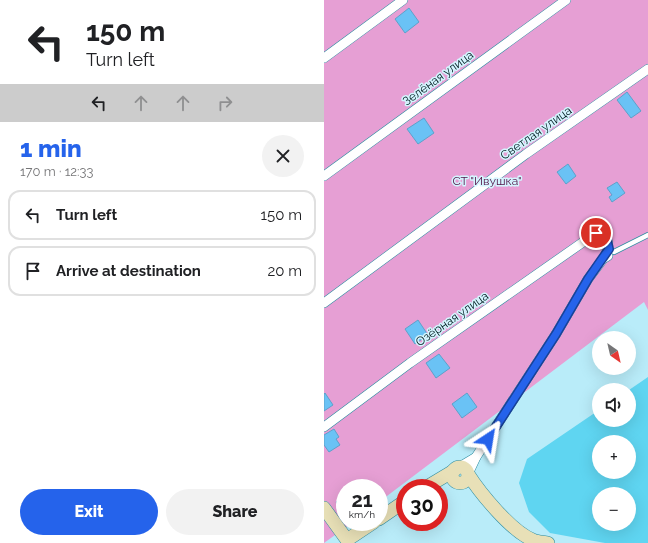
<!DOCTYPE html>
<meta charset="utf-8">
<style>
body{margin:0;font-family:Raleway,sans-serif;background:#f2f2f2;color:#202124;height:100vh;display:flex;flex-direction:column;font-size:15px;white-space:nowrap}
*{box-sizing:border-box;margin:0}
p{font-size:13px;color:#757577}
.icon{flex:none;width:22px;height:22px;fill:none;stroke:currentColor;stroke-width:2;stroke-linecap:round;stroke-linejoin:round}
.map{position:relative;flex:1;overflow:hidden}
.side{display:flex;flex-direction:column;background:#fff;width:324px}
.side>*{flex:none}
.banner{background:#fff;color:#202124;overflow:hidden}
.needle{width:26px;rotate:146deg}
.controls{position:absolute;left:268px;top:331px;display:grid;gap:8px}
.controls a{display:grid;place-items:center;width:44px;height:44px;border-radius:50%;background:#fff;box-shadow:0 4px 16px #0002;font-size:20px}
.speed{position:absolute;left:12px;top:479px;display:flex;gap:8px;font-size:20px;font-weight:700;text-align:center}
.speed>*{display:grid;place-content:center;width:52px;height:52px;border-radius:50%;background:#fff;box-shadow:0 4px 16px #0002;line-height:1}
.speed small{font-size:10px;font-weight:400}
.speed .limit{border:6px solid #d22;background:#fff;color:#111}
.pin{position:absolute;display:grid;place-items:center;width:34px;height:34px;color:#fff;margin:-17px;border:2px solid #fff;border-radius:50%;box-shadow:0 1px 4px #0007}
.me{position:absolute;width:44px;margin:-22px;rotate:33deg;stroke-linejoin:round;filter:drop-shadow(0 0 3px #0008)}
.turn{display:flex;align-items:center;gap:14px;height:84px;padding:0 20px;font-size:18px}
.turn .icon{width:52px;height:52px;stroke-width:2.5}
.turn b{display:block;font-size:28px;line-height:34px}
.lanes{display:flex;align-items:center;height:38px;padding:0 20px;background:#0003;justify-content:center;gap:20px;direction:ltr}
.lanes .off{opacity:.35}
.round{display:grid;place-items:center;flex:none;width:42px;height:42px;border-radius:21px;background:#f2f2f2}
.overview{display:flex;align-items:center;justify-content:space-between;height:68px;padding:0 20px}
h1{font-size:24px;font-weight:800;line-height:30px;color:#2563eb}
.button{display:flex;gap:8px;margin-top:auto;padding:8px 20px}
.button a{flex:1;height:46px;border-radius:24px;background:#2563eb;color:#fff;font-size:16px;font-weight:800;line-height:46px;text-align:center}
.button a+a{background:#f2f2f2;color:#202124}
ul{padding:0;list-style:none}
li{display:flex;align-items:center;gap:12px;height:50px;margin:0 8px 6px;padding:0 12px;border:2px solid #e0e0e0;border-radius:12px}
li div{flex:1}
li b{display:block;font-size:15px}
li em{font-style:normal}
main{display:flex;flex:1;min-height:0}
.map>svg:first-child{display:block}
.green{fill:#e69fd4}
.water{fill:#5fd5f1;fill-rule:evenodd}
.building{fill:#6ac2f5;stroke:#5da1ca}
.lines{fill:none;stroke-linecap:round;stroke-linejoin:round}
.lane-casing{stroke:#2c8ca1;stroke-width:6}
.street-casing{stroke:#2c8ca1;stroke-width:10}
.secondary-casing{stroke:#2c8ca1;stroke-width:14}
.lane{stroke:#fff;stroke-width:4.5}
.street{stroke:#fff;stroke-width:9}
.secondary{stroke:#e8e0b7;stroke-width:13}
.route-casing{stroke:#184099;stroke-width:10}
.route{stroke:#2563eb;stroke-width:7}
.labels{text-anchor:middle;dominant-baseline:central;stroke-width:3;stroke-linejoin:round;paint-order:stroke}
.street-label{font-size:12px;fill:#00191f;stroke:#d4f6ff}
.park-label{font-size:12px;fill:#501045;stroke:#d4f6ff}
</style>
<main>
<section class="side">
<div class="banner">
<div class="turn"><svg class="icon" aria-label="left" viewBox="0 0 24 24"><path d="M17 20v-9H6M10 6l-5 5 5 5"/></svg><div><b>150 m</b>Turn left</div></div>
<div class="lanes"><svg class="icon" aria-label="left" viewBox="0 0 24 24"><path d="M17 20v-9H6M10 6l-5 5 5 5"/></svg><svg class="icon off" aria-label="ahead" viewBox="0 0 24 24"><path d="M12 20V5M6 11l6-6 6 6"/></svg><svg class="icon off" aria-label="ahead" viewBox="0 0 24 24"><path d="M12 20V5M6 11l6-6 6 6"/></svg><svg class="icon off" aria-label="right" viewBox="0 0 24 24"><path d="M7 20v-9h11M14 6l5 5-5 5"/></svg></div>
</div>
<div class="overview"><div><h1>1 min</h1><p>170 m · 12:33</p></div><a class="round"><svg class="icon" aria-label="close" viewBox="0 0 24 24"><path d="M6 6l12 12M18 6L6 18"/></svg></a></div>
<ul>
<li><svg class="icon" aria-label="left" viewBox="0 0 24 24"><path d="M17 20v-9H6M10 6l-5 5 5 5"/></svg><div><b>Turn left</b></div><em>150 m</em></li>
<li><svg class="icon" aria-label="arrive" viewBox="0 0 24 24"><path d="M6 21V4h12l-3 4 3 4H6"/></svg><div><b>Arrive at destination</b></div><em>20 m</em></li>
</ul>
<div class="button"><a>Exit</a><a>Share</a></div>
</section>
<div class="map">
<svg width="324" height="543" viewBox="0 0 324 543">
<rect width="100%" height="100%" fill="#b9ecf9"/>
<polygon class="green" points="0,0 324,0 324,310 320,302 55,502 55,488 21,488 21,522 29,522 0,543"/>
<path class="water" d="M324 377V543H281L226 533 205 512 195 483 203 459 275 410V420H305V390ZM275 442H305V472H275ZM275 494H305V524H275Z"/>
<g class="building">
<polygon points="85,8 95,22 81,33 71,19"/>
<polygon points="303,92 317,111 307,118 293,100"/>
<polygon points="100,118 110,133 94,144 83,129"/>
<polygon points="244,164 252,176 242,184 233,172"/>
<polygon points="293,182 301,193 288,202 285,197 288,195 283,188"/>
<polygon points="94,320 104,335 91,344 81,329"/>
<polygon points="115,354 126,368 112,378 102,363"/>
<polygon points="1,393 9,405 0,411 0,394"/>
<polygon points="143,393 153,407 138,418 128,404"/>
<polygon points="10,429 15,437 12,439 16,445 5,452 0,445 0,435"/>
<polygon points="21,495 21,514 12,502"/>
</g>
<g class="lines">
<g class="lane-casing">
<polyline id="lane" points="290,252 324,235"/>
</g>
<g class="street-casing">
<g id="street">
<polyline points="0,58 79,0"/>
<polyline points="0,176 242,0"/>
<polyline points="0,303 202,154 324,69"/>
<path d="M0 427 86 363 272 233 282 236C286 246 284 251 279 259"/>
<polyline points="132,469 152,457"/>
<polyline points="144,474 152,457 232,334 264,279 279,259 284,256"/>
</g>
</g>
<g class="secondary-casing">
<g id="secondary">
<circle cx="136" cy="475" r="8"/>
<path d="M144 474C156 493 188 532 209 540 213 542 219 542 224 543"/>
<polyline points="101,488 131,470"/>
<polyline points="0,508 23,540 50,522"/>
<polyline points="55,519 81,501"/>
</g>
</g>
<use href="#lane" class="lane"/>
<use href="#street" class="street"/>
<use href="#secondary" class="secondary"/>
</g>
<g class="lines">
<g class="route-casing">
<polyline id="route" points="164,439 232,334 264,279 285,249 282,236 272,233"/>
</g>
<use href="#route" class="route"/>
</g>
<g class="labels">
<g class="street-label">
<text transform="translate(114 78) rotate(-36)">Зелёная улица</text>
<text transform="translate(212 133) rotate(-35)">Светлая улица</text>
<text transform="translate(128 319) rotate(-35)">Озёрная улица</text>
</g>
<g class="park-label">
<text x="163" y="181">СТ "Ивушка"</text>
</g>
</g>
</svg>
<div class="controls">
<a><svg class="needle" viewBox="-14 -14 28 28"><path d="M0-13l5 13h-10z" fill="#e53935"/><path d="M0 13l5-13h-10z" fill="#757577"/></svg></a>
<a><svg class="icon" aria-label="sound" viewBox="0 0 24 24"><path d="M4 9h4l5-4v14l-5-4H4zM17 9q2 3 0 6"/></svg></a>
<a>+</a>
<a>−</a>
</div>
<div class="speed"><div>21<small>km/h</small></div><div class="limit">30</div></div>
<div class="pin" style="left:272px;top:233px;background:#d93025"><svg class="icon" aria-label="arrive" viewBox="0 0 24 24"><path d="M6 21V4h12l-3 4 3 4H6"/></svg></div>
<svg class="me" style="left:164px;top:439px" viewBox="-20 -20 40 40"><path d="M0-17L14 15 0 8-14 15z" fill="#2563eb" stroke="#fff" stroke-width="4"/></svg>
</div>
</main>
